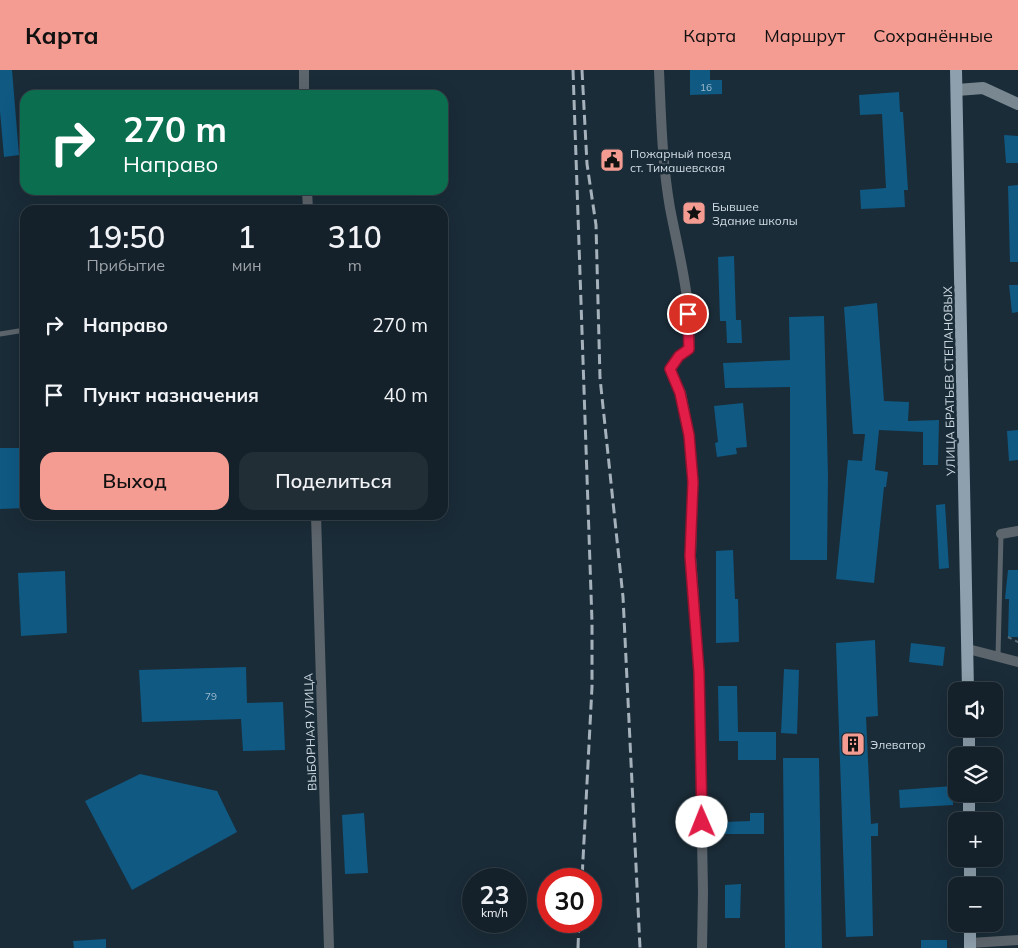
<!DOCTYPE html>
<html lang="ru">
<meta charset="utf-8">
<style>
body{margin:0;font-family:Mulish,sans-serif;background:#212e36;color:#f1f3f6;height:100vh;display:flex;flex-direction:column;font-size:19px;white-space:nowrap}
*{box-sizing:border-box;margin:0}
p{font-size:16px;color:#9da3a8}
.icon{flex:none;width:28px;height:28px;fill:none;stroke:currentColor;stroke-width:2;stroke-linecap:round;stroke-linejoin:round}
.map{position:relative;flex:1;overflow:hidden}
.drawer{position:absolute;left:20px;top:135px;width:428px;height:315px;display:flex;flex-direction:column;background:#14212a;border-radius:15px;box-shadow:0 5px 20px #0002,0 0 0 1px #333e47}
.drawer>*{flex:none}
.hud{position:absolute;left:20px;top:20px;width:428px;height:105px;border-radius:15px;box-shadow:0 5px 20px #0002,0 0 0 1px #333e47;background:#0b6e4f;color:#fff;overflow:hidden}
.controls{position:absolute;left:948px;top:612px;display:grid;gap:10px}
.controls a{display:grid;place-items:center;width:55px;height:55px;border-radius:10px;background:#14212a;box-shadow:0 5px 20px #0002,0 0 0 1px #333e47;font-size:25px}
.speed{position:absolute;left:462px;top:798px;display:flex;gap:10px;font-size:25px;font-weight:700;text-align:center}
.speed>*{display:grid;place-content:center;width:65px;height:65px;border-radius:50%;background:#14212a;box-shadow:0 5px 20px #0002,0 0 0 1px #333e47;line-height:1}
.speed small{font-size:12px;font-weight:400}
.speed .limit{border:8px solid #d22;background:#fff;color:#111}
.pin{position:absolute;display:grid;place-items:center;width:42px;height:42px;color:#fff;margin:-21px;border:2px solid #fff;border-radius:50%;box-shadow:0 1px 5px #0007}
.me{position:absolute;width:55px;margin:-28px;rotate:359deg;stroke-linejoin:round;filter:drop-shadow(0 0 4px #0008)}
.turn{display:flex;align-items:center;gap:18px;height:105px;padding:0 20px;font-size:22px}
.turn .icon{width:65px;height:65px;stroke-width:2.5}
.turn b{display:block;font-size:35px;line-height:42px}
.eta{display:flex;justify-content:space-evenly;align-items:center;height:85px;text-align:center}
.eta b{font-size:30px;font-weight:600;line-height:35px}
.cta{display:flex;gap:10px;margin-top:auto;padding:10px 20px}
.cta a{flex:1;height:58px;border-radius:15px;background:#f59c92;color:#111;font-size:20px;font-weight:600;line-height:58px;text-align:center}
.cta a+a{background:#212e36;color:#f1f3f6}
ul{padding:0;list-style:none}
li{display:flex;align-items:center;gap:15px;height:70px;padding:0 20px}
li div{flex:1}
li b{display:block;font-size:19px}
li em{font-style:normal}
header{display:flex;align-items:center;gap:30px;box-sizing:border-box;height:70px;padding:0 25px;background:#f59c92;color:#111}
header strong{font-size:24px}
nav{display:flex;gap:28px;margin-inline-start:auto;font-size:18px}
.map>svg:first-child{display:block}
.building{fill:#0f5983}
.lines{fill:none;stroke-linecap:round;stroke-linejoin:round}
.path{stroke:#596974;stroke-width:2;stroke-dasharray:4 4;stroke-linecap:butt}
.service{stroke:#5d656c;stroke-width:5}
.minor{stroke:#5d656c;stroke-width:10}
.secondary{stroke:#798791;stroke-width:12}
.primary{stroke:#8ea0ad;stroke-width:12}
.rail{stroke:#a5b1bb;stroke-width:3;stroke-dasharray:10 5;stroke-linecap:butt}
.route-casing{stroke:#92132f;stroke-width:12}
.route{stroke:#e11d48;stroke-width:9}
.labels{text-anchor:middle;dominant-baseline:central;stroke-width:5;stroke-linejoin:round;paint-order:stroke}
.number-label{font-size:10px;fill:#a0bbcc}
.poi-label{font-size:12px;fill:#d1dce5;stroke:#1a2c38;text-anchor:start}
.street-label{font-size:12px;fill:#d1dce5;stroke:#1a2c38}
</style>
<header>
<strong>Карта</strong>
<nav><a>Карта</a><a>Маршрут</a><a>Сохранённые</a></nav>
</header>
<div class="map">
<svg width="1018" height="878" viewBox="0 0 1018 878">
<rect width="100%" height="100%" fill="#1a2c38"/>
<g class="building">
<polygon points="0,0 12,0 19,85 4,87 0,41"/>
<polygon points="690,0 710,0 710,10 722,10 722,24 690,25"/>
<polygon points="899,22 900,42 903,42 908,120 904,120 905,137 861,139 860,120 886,118 882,44 860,45 859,25"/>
<polygon points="1004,65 1018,66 1018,93 1006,93"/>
<polygon points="1018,115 1018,192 1010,192 1008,116"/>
<polygon points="734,186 736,250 741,250 742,273 727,273 726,251 720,251 718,187"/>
<polygon points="1009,215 1018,215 1018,242 1012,243"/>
<polygon points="877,233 884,331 909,332 908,351 939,350 938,395 923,395 923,362 879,360 875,400 888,402 886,417 884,417 874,513 836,509 848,390 862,391 865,364 853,364 844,237"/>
<polygon points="824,246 828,406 827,490 790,490 790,317 725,318 723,293 790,290 789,247"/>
<polygon points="743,333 747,377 736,378 737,384 717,387 715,373 718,372 714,336"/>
<polygon points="1018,360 1018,390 1009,391 1007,361"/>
<polygon points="0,378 25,378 25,438 0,439"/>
<polygon points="945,434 949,498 939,499 936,435"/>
<polygon points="733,480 735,529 738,529 739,572 716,573 716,481"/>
<polygon points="1008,500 1018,500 1018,567 1008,567 1009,529 1005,529"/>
<polygon points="65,501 67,563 21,566 18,503"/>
<polygon points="875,570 878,646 866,647 871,754 878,753 878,766 871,766 873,866 846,867 836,573"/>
<polygon points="911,573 945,577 943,596 909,592"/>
<polygon points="246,597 247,633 283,632 285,680 243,681 241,649 142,652 139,600"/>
<polygon points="784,599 799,600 797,664 781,663"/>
<polygon points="718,616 737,616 738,662 776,662 776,690 738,690 738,671 719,671"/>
<polygon points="783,688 819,688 822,878 785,878"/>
<polygon points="140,704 217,721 237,762 132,820 85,731"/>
<polygon points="953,716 953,735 900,738 899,720"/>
<polygon points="364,743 368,803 345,804 342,745"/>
<polygon points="750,743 764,743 764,764 724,764 724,752 750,751"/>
<polygon points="741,814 740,848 725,848 725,815"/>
<polygon points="106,869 106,878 74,878 73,871"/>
<rect x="921" y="870" width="26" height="8"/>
</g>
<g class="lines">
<polyline class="path" points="1008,567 1018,572"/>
<g class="service">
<polyline points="0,264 25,260"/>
<polyline points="998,586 1001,464"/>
</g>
<g class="minor">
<polyline points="304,0 304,25"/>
<path d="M659 0C661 46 662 92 670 138 679 185 692 231 689 279L679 286 670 299 681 323 689 365 693 412 691 486 699 602 703 822 702 878"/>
<polyline points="307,120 308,140"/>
<polyline points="316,445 329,878"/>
<polyline points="1001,464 1018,461"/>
<polyline points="968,579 1018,592"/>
<polyline points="970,873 1018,870"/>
</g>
<polyline class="secondary" points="957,20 983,18 1018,34"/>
<g class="primary">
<polyline points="956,0 968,621"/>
<polyline points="969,659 969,686"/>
<polyline points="969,724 969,751"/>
<polyline points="970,789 970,816"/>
<polyline points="970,854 970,878"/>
</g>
<g class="rail">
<polyline points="573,0 592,552 592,617 582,809"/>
<polyline points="582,0 587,94 596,155 600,308 623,527 640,878"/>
<polyline points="578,878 579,851"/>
</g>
</g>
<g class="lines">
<g class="route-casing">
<polyline id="route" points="688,244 689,279 679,286 670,299 680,323 689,365 693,412 690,486 699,602 702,752"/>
</g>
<use href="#route" class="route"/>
</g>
<defs>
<g id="civic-square" transform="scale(1.25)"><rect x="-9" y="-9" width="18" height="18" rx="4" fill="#f59c92" stroke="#1a2c38"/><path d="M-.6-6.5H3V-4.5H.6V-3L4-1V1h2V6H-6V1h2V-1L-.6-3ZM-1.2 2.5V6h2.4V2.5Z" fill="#111"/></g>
<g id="sight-square" transform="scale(1.25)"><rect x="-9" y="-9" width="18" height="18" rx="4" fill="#f59c92" stroke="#1a2c38"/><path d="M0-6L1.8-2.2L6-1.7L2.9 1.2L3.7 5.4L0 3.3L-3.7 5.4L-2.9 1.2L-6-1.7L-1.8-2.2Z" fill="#111"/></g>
<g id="building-square" transform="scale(1.25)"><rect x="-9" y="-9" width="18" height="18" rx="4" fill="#f59c92" stroke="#1a2c38"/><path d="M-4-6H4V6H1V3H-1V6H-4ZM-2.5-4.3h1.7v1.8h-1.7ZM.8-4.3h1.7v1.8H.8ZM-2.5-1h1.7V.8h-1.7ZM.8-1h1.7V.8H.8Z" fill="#111"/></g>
</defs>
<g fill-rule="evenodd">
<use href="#civic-square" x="612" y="90"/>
<use href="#sight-square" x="694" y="143"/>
<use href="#building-square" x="853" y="674"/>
</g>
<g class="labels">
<g class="number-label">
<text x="706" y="17">16</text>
<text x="211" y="626">79</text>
</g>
<g class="poi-label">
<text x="630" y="83">Пожарный поезд<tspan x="630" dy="14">ст. Тимашевская</tspan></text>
<text x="712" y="136">Бывшее<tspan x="712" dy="14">Здание школы</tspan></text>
<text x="870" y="674">Элеватор</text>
</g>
<g class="street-label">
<text transform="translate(949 311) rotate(-91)">УЛИЦА БРАТЬЕВ СТЕПАНОВЫХ</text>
<text transform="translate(310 662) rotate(-92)">ВЫБОРНАЯ УЛИЦА</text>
</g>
</g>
</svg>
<div class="controls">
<a><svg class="icon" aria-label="sound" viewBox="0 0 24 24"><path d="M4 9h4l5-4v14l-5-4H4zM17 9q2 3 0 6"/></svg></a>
<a><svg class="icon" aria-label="layers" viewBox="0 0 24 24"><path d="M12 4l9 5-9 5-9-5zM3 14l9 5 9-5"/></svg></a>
<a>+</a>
<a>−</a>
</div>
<div class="speed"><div>23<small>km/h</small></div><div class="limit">30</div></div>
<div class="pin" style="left:688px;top:244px;background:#d93025"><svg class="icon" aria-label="arrive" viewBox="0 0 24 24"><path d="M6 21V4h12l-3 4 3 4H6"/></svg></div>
<svg class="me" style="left:702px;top:752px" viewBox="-20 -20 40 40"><circle r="19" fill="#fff"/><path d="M0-13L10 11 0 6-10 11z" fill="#e11d48"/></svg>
<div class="hud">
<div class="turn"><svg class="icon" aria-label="right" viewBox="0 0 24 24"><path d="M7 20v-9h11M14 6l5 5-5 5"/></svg><div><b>270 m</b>Направо</div></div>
</div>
<section class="drawer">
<div class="eta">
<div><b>19:50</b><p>Прибытие</p></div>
<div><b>1</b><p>мин</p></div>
<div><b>310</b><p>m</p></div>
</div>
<ul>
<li><svg class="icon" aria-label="right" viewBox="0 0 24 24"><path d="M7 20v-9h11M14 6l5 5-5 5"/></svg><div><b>Направо</b></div><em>270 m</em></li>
<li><svg class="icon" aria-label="arrive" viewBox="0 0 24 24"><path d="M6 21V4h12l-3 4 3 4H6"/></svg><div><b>Пункт назначения</b></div><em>40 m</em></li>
</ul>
<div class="cta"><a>Выход</a><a>Поделиться</a></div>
</section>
</div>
